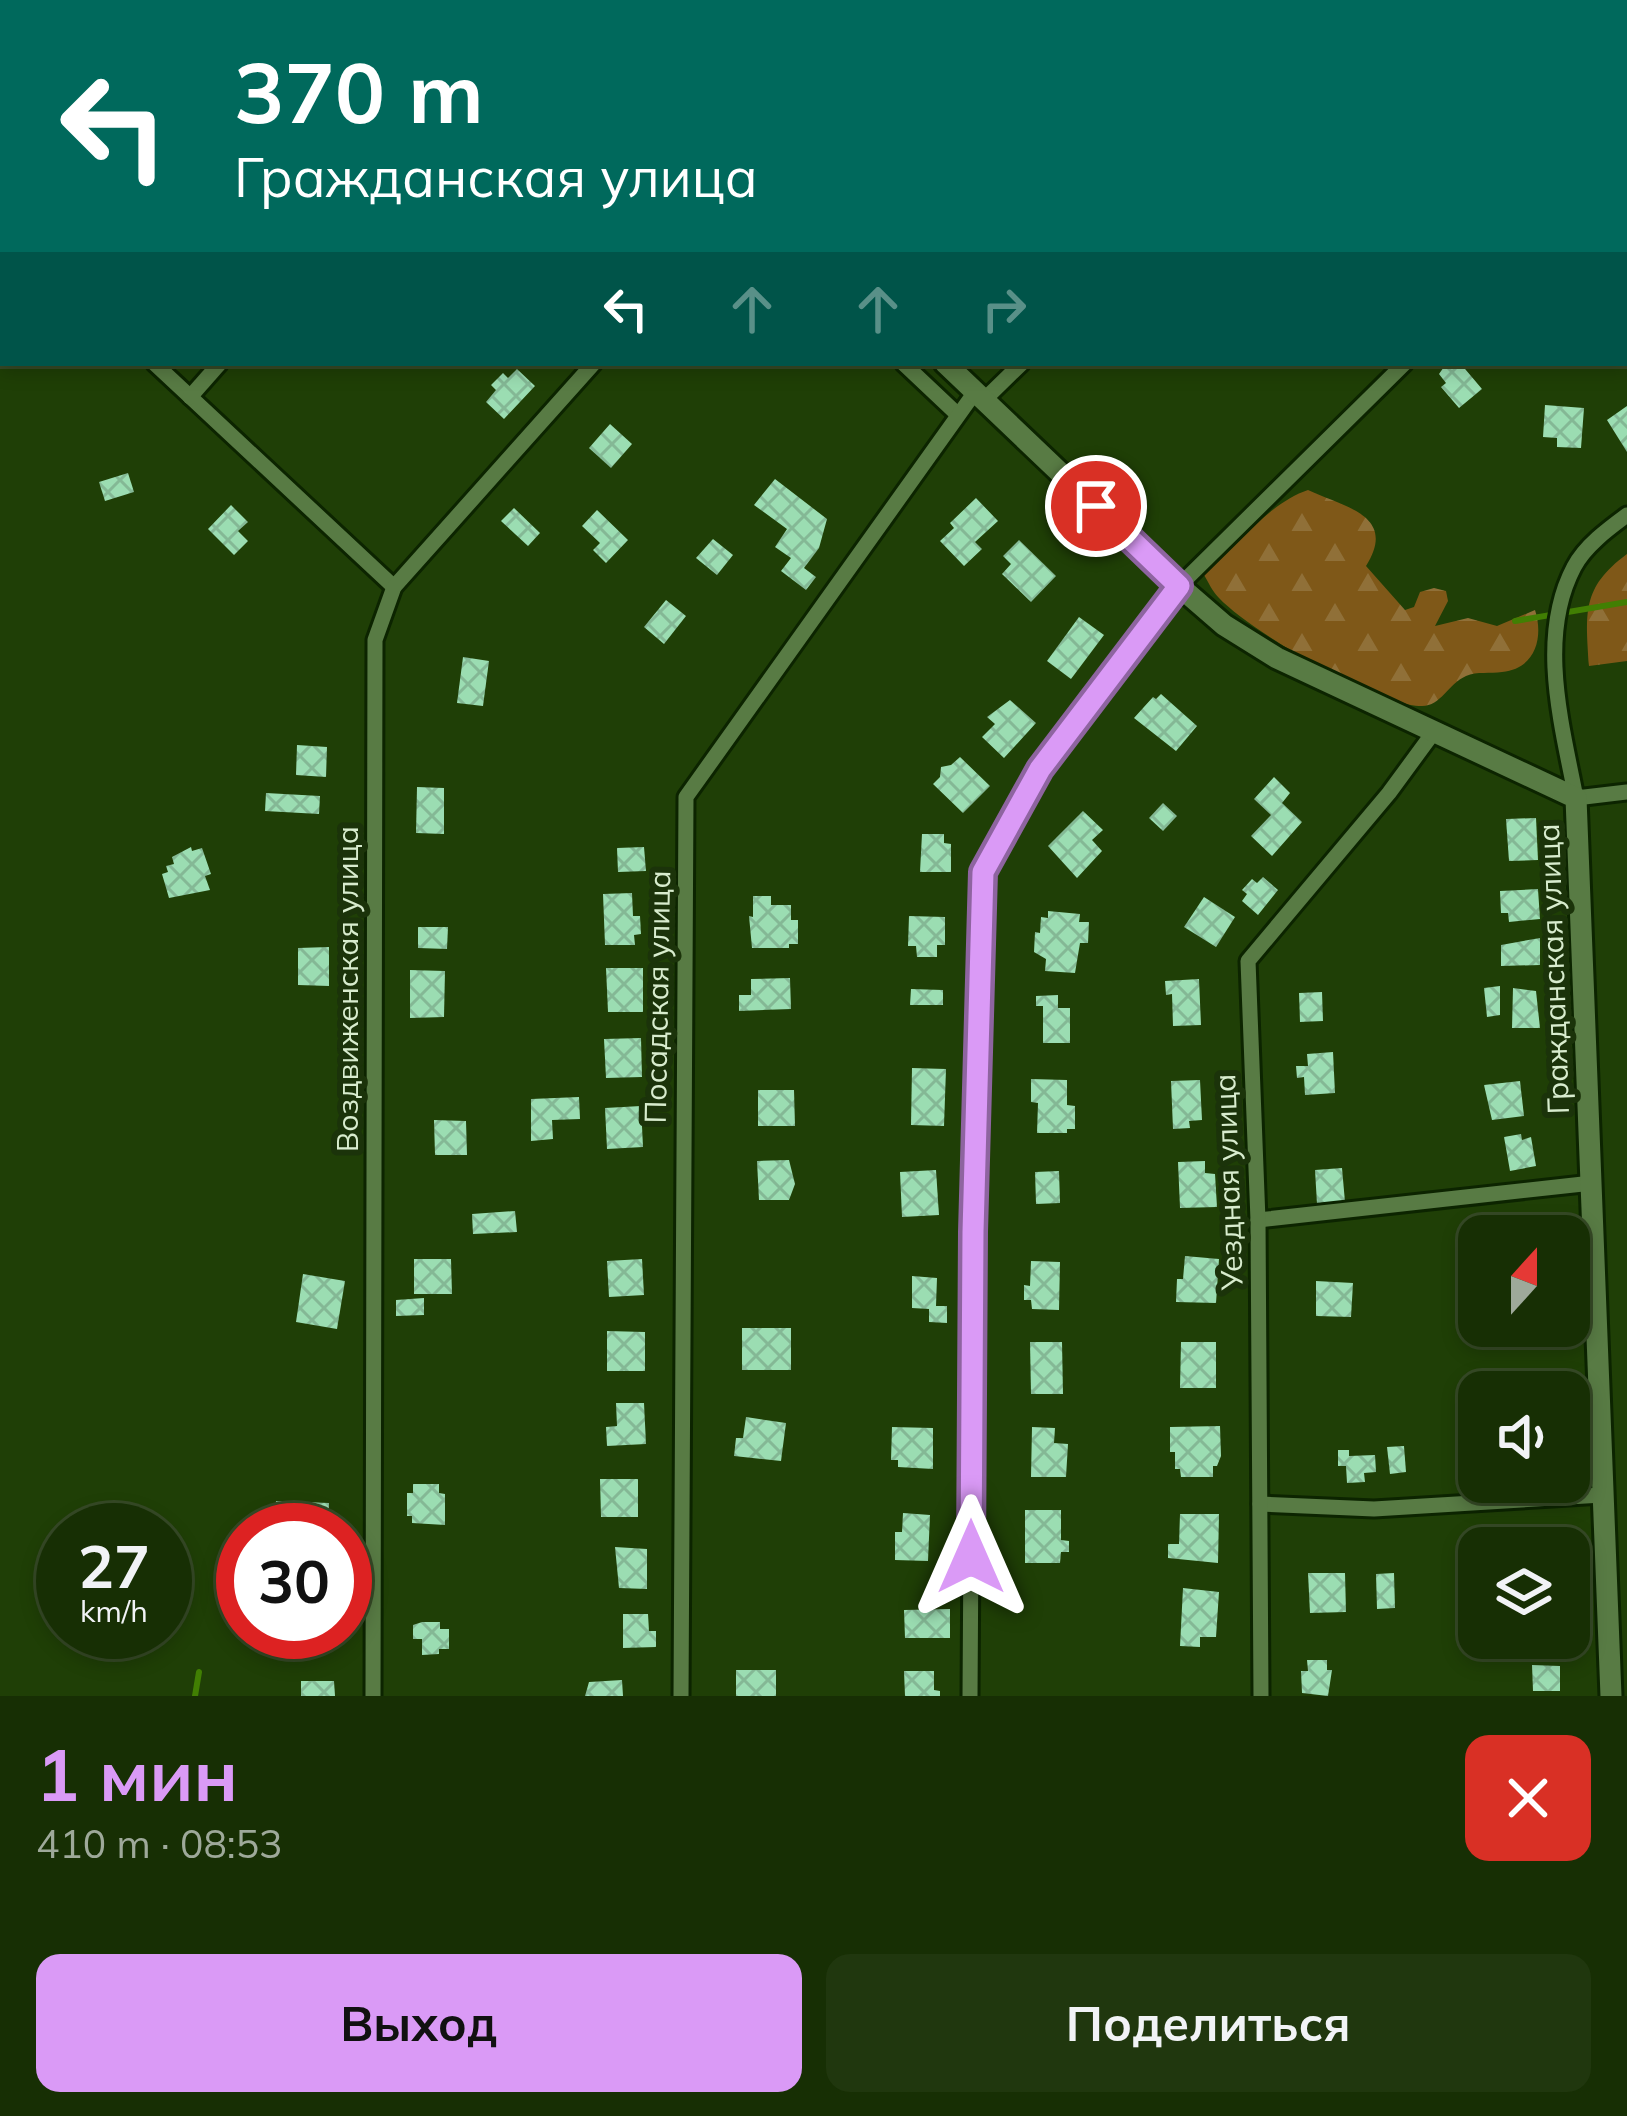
<!DOCTYPE html>
<html lang="ru">
<meta charset="utf-8">
<style>
body{margin:0;font-family:Mulish,sans-serif;background:#20370e;color:#f1f3f6;height:100vh;display:flex;flex-direction:column;font-size:45px;white-space:nowrap}
*{box-sizing:border-box;margin:0}
p{font-size:39px;color:#9ea99a}
.icon{flex:none;width:66px;height:66px;fill:none;stroke:currentColor;stroke-width:2;stroke-linecap:round;stroke-linejoin:round}
.map{position:relative;height:1696px;overflow:hidden}
.panel{display:flex;flex-direction:column;background:#172f04;flex:1}
.panel>*{flex:none}
.banner{position:absolute;left:0px;top:0px;width:1629px;height:366px;box-shadow:0 6px 18px #0003,0 0 0 3px #364a26;background:#00695c;color:#fff;overflow:hidden}
.needle{width:78px;rotate:21deg}
.buttons{position:absolute;left:1458px;top:1215px;display:grid;gap:24px}
.buttons a{display:grid;place-items:center;width:132px;height:132px;border-radius:24px;background:#172f04;box-shadow:0 6px 18px #0003,0 0 0 3px #364a26;font-size:60px}
.speed{position:absolute;left:36px;top:1503px;display:flex;gap:24px;font-size:60px;font-weight:700;text-align:center}
.speed>*{display:grid;place-content:center;width:156px;height:156px;border-radius:50%;background:#172f04;box-shadow:0 6px 18px #0003,0 0 0 3px #364a26;line-height:1}
.speed small{font-size:30px;font-weight:400}
.speed .limit{border:18px solid #d22;background:#fff;color:#111}
.pin{position:absolute;display:grid;place-items:center;width:102px;height:102px;color:#fff;margin:-51px;border:6px solid #fff;border-radius:50%;box-shadow:0 3px 12px #0007}
.me{position:absolute;width:132px;margin:-66px;rotate:0deg;stroke-linejoin:round;filter:drop-shadow(0 0 9px #0008)}
.turn{display:flex;align-items:center;gap:42px;height:252px;padding:0 36px;font-size:54px}
.turn .icon{width:156px;height:156px;stroke-width:2.5}
.turn b{display:block;font-size:84px;line-height:102px}
.lanes{display:flex;align-items:center;height:114px;padding:0 36px;background:#0003;justify-content:center;gap:60px;direction:ltr}
.lanes .off{opacity:.35}
.round{display:grid;place-items:center;flex:none;width:126px;height:126px;border-radius:24px;background:#20370e}
.overview{display:flex;align-items:center;justify-content:space-between;height:204px;padding:0 36px}
h1{font-size:72px;font-weight:700;line-height:90px;color:#da9af6}
.button{display:flex;gap:24px;margin-top:auto;padding:24px 36px}
.button a{flex:1;height:138px;border-radius:24px;background:#da9af6;color:#111;font-size:48px;font-weight:700;line-height:138px;text-align:center}
.button a+a{background:#20370e;color:#f1f3f6}
.map>svg:first-child{display:block}
.forest{fill:url(#forest-firs)}
.lines{fill:none;stroke-linecap:round;stroke-linejoin:round}
.stream{stroke:#417f03;stroke-width:6}
.building{fill:url(#building-cross-hatch)}
.street-casing{stroke:#0c2400;stroke-width:21}
.secondary-casing{stroke:#0c2400;stroke-width:27}
.street{stroke:#587b44;stroke-width:15}
.secondary{stroke:#587b44;stroke-width:21}
.route-casing{stroke:#8e64a0;stroke-width:30}
.route{stroke:#da9af6;stroke-width:21}
.labels{text-anchor:middle;dominant-baseline:central;stroke-width:12;stroke-linejoin:round;paint-order:stroke}
.street-label{font-size:30px;fill:#d8ecce;stroke:#1b330a}
</style>
<div class="map">
<svg width="1627" height="1696" viewBox="0 0 1627 1696">
<defs>
<pattern id="forest-firs" width="22" height="20" patternUnits="userSpaceOnUse" patternTransform="scale(3)"><rect width="22" height="20" fill="#7f5818"/><path d="M5 1l3.5 6h-7zM16 11l3.5 6h-7z" fill="#907038"/></pattern>
<pattern id="building-cross-hatch" width="8" height="8" patternUnits="userSpaceOnUse" patternTransform="scale(3)"><rect width="8" height="8" fill="#9bddb2"/><path d="M0 0l8 8M0 8l8-8" fill="none" stroke="#84b895"/></pattern>
</defs>
<rect width="100%" height="100%" fill="#1f3f06"/>
<g class="forest">
<path d="M1308 490C1344 507 1398 515 1366 566L1405 610 1414 607 1420 592 1434 588 1446 591 1448 601 1435 626 1468 618 1497 626 1535 610C1544 638 1535 669 1502 672 1490 674 1477 671 1466 676 1448 684 1441 706 1422 706 1377 706 1250 631 1219 598 1212 591 1209 583 1204 575 1235 547 1269 503 1308 490Z"/>
<path d="M1627 554V661L1589 666C1586 613 1581 588 1627 554Z"/>
</g>
<g class="lines">
<g class="stream">
<polyline points="1515,621 1627,602"/>
<polyline points="195,1696 199,1672"/>
</g>
</g>
<g class="building">
<polygon points="1454,363 1460,363 1482,389 1459,408 1441,387 1446,383 1439,374 1446,364 1449,367"/>
<polygon points="517,369 535,386 504,419 486,402 496,390 491,385 503,373 508,378"/>
<polygon points="1545,405 1584,408 1581,448 1557,447 1557,438 1543,437"/>
<polygon points="1627,406 1627,452 1607,420"/>
<polygon points="610,424 632,444 611,468 589,448"/>
<polygon points="128,473 134,492 105,501 99,482"/>
<polygon points="775,479 827,519 819,548 804,568 816,577 806,590 781,571 791,558 775,547 787,529 754,505"/>
<polygon points="976,498 998,521 975,542 982,549 964,566 940,541 954,528 950,523"/>
<polygon points="231,505 248,522 238,531 248,541 234,555 208,529"/>
<polygon points="514,508 540,533 528,546 501,521"/>
<polygon points="597,510 628,540 606,563 593,550 600,543 582,526"/>
<polygon points="713,539 733,555 717,575 696,558"/>
<polygon points="1019,540 1056,576 1031,602 1002,574 1011,564 1003,556"/>
<polygon points="666,600 686,616 664,644 644,627"/>
<polygon points="1079,617 1104,635 1071,679 1047,661"/>
<polygon points="463,657 489,661 483,706 457,703"/>
<polygon points="1161,694 1197,726 1176,751 1134,718 1153,697 1156,699"/>
<polygon points="1010,700 1036,723 1004,758 982,737 995,724 987,717"/>
<polygon points="297,745 327,747 326,777 296,775"/>
<polygon points="960,757 990,786 963,813 933,784 940,777 941,767 951,765"/>
<polygon points="1274,777 1290,793 1282,803 1302,822 1272,856 1251,836 1271,815 1254,799"/>
<polygon points="417,787 444,788 444,834 416,833"/>
<polygon points="266,793 320,796 319,814 265,811"/>
<polygon points="1163,803 1177,816 1163,831 1149,818"/>
<polygon points="1083,811 1103,830 1092,840 1102,851 1077,878 1048,846"/>
<polygon points="1536,818 1538,860 1509,861 1506,819"/>
<polygon points="922,834 944,834 944,843 951,844 951,872 920,872"/>
<polygon points="191,847 192,851 202,848 211,874 205,876 210,890 169,898 162,874 168,872 166,866 174,864 172,857"/>
<polygon points="644,847 646,871 618,872 617,848"/>
<polygon points="1263,877 1278,890 1258,915 1242,901 1247,894 1242,890 1252,879 1257,883"/>
<polygon points="1538,889 1540,919 1509,922 1508,913 1501,913 1500,891"/>
<polygon points="632,893 633,916 640,916 641,934 634,935 635,945 605,945 603,894"/>
<polygon points="753,896 771,896 771,905 791,905 791,920 798,920 798,944 789,944 789,948 752,948 749,916 753,917"/>
<polygon points="1204,897 1235,917 1216,947 1184,927"/>
<polygon points="1048,911 1080,914 1079,922 1089,922 1088,943 1080,943 1075,973 1045,971 1046,959 1034,952 1035,932 1040,933 1041,917 1048,918"/>
<polygon points="909,916 945,917 945,945 937,945 937,957 917,957 916,946 908,946"/>
<polygon points="418,927 448,927 447,949 418,948"/>
<polygon points="1540,938 1540,965 1501,966 1501,945"/>
<polygon points="329,947 329,986 298,985 298,948"/>
<polygon points="606,968 643,968 643,1012 608,1012"/>
<polygon points="410,970 445,971 444,1017 410,1018"/>
<polygon points="790,978 791,1009 739,1011 739,995 751,995 751,979"/>
<polygon points="1199,979 1201,1025 1173,1026 1172,994 1166,995 1165,981"/>
<polygon points="1500,986 1500,1015 1487,1017 1484,988"/>
<polygon points="1513,988 1536,991 1540,1028 1512,1028"/>
<polygon points="911,989 943,990 943,1005 910,1005"/>
<polygon points="1322,992 1323,1021 1300,1022 1299,993"/>
<polygon points="1058,995 1058,1008 1070,1008 1070,1043 1043,1043 1043,1006 1036,1006 1036,996"/>
<polygon points="641,1038 642,1077 606,1078 604,1039"/>
<polygon points="1333,1052 1335,1093 1305,1095 1304,1077 1297,1078 1296,1066 1308,1066 1307,1054"/>
<polygon points="912,1068 946,1069 944,1126 911,1125"/>
<polygon points="1031,1079 1067,1080 1067,1105 1075,1106 1075,1129 1067,1129 1067,1133 1037,1133 1038,1103 1031,1102"/>
<polygon points="1200,1080 1202,1120 1189,1121 1190,1128 1173,1129 1171,1081"/>
<polygon points="1520,1081 1524,1116 1492,1120 1484,1085"/>
<polygon points="758,1090 794,1090 795,1126 758,1126"/>
<polygon points="579,1097 580,1119 552,1120 553,1139 531,1141 531,1099"/>
<polygon points="641,1106 643,1147 607,1149 605,1108"/>
<polygon points="434,1120 466,1121 467,1155 435,1155"/>
<polygon points="1521,1134 1522,1140 1531,1137 1536,1166 1510,1171 1504,1137"/>
<polygon points="789,1160 795,1184 789,1200 759,1200 757,1161"/>
<polygon points="1205,1161 1205,1173 1215,1174 1217,1207 1180,1208 1178,1162"/>
<polygon points="1342,1168 1345,1202 1317,1204 1315,1170"/>
<polygon points="936,1170 939,1215 902,1217 900,1172"/>
<polygon points="1059,1171 1060,1203 1036,1204 1035,1172"/>
<polygon points="515,1211 517,1232 473,1234 472,1214"/>
<polygon points="1185,1256 1219,1259 1216,1303 1176,1302 1177,1279 1183,1279"/>
<polygon points="414,1259 451,1259 452,1294 414,1294"/>
<polygon points="642,1259 644,1295 609,1297 607,1261"/>
<polygon points="1031,1261 1060,1262 1059,1310 1032,1309 1031,1300 1024,1300 1024,1285 1030,1286"/>
<polygon points="303,1274 345,1281 337,1329 296,1322"/>
<polygon points="912,1276 937,1278 936,1306 947,1306 947,1323 929,1322 929,1309 912,1308"/>
<polygon points="1316,1281 1353,1283 1351,1317 1316,1316"/>
<polygon points="424,1298 424,1315 396,1316 396,1300"/>
<rect x="742" y="1328" width="49" height="42"/>
<polygon points="607,1331 645,1332 645,1371 607,1371"/>
<polygon points="1030,1342 1062,1342 1063,1394 1031,1394"/>
<polygon points="1181,1342 1216,1342 1216,1388 1180,1388"/>
<polygon points="1556,1368 1557,1392 1526,1392 1524,1369"/>
<polygon points="616,1403 644,1403 646,1444 607,1446 606,1427 617,1426"/>
<polygon points="746,1417 786,1423 781,1461 734,1456 736,1438 743,1438"/>
<polygon points="1220,1426 1221,1456 1217,1466 1213,1466 1213,1477 1181,1477 1180,1469 1175,1469 1175,1452 1170,1452 1170,1427"/>
<polygon points="892,1427 933,1428 933,1469 898,1467 898,1460 891,1460"/>
<polygon points="1032,1427 1055,1428 1054,1443 1068,1444 1066,1477 1031,1477"/>
<polygon points="1404,1446 1406,1472 1390,1474 1387,1447"/>
<polygon points="1338,1450 1349,1450 1349,1456 1375,1455 1376,1472 1364,1473 1365,1482 1347,1483 1346,1466 1338,1466"/>
<polygon points="600,1479 638,1479 638,1517 601,1517"/>
<polygon points="413,1484 439,1484 439,1493 445,1494 445,1525 412,1523 412,1516 407,1516 407,1493 413,1493"/>
<polygon points="276,1501 329,1503 328,1530 275,1530"/>
<polygon points="1025,1510 1061,1510 1061,1540 1069,1541 1069,1552 1061,1552 1060,1563 1025,1563"/>
<polygon points="903,1513 930,1515 928,1561 895,1560 895,1532 902,1532"/>
<polygon points="1180,1514 1219,1514 1218,1563 1168,1558 1168,1544 1179,1544"/>
<polygon points="615,1547 647,1549 647,1589 619,1588"/>
<polygon points="1308,1573 1345,1573 1346,1612 1310,1613"/>
<polygon points="1394,1573 1395,1608 1377,1609 1376,1574"/>
<polygon points="1183,1588 1219,1592 1216,1637 1200,1637 1200,1647 1180,1646"/>
<polygon points="950,1609 950,1638 905,1638 904,1610"/>
<polygon points="623,1614 648,1614 649,1631 656,1631 656,1647 623,1648"/>
<polygon points="422,1622 440,1622 440,1629 449,1629 449,1649 439,1649 439,1654 422,1655 422,1639 413,1639 413,1625"/>
<polygon points="1307,1660 1327,1660 1327,1670 1332,1670 1328,1696 1302,1693 1301,1671 1308,1671"/>
<polygon points="1532,1665 1560,1666 1560,1691 1533,1691"/>
<rect x="736" y="1670" width="40" height="26"/>
<polygon points="904,1671 934,1671 934,1690 940,1691 940,1696 905,1696"/>
<polygon points="622,1680 623,1696 585,1696 589,1682"/>
<polygon points="301,1681 334,1681 335,1696 301,1696"/>
</g>
<g class="lines">
<g class="street-casing">
<g id="street">
<polyline points="168,3 173,0"/>
<polyline points="549,3 552,0"/>
<polyline points="986,3 989,0"/>
<polyline points="1383,3 1386,0"/>
<polyline points="0,106 3,104"/>
<polyline points="1626,152 1627,151"/>
<polyline points="0,219 3,222"/>
<polyline points="154,363 394,587"/>
<polyline points="903,363 957,414"/>
<polyline points="190,397 220,363"/>
<polyline points="985,399 1022,363"/>
<path d="M1627 515C1608 529 1585 546 1574 567 1537 637 1562 725 1576 798L1627 792"/>
<polyline points="1258,1220 1592,1183"/>
<polyline points="1260,1504 1374,1509 1602,1495"/>
<polyline points="373,1696 375,640 394,587 594,363"/>
<polyline points="681,1696 686,797 975,392"/>
<polyline points="970,1696 973,1232 983,873 1040,769 1179,586 1405,363"/>
<polyline points="1261,1696 1258,1220 1248,961 1389,793 1433,733"/>
</g>
</g>
<g class="secondary-casing">
<g id="secondary">
<polyline points="678,0 679,3"/>
<polyline points="945,363 1179,586 1224,625 1277,658 1576,798 1611,1696"/>
</g>
</g>
<use href="#street" class="street"/>
<use href="#secondary" class="secondary"/>
</g>
<g class="lines">
<g class="route-casing">
<polyline id="route" points="971,1557 973,1232 983,872 1040,769 1179,586 1096,506"/>
</g>
<use href="#route" class="route"/>
</g>
<g class="labels">
<g class="street-label">
<text transform="translate(1553 969) rotate(-92)">Гражданская улица</text>
<text transform="translate(347 989) rotate(-90)">Воздвиженская улица</text>
<text transform="translate(657 997) rotate(-89)">Посадская улица</text>
<text transform="translate(1228 1182) rotate(-92)">Уездная улица</text>
</g>
</g>
</svg>
<div class="buttons">
<a><svg class="needle" viewBox="-14 -14 28 28"><path d="M0-13l5 13h-10z" fill="#e53935"/><path d="M0 13l5-13h-10z" fill="#9ea99a"/></svg></a>
<a><svg class="icon" aria-label="sound" viewBox="0 0 24 24"><path d="M4 9h4l5-4v14l-5-4H4zM17 9q2 3 0 6"/></svg></a>
<a><svg class="icon" aria-label="layers" viewBox="0 0 24 24"><path d="M12 4l9 5-9 5-9-5zM3 14l9 5 9-5"/></svg></a>
</div>
<div class="speed"><div>27<small>km/h</small></div><div class="limit">30</div></div>
<div class="pin" style="left:1096px;top:506px;background:#d93025"><svg class="icon" aria-label="arrive" viewBox="0 0 24 24"><path d="M6 21V4h12l-3 4 3 4H6"/></svg></div>
<svg class="me" style="left:971px;top:1557px" viewBox="-20 -20 40 40"><path d="M0-17L14 15 0 8-14 15z" fill="#da9af6" stroke="#fff" stroke-width="4"/></svg>
<div class="banner">
<div class="turn"><svg class="icon" aria-label="left" viewBox="0 0 24 24"><path d="M17 20v-9H6M10 6l-5 5 5 5"/></svg><div><b>370 m</b>Гражданская улица</div></div>
<div class="lanes"><svg class="icon" aria-label="left" viewBox="0 0 24 24"><path d="M17 20v-9H6M10 6l-5 5 5 5"/></svg><svg class="icon off" aria-label="ahead" viewBox="0 0 24 24"><path d="M12 20V5M6 11l6-6 6 6"/></svg><svg class="icon off" aria-label="ahead" viewBox="0 0 24 24"><path d="M12 20V5M6 11l6-6 6 6"/></svg><svg class="icon off" aria-label="right" viewBox="0 0 24 24"><path d="M7 20v-9h11M14 6l5 5-5 5"/></svg></div>
</div>
</div>
<section class="panel">
<div class="overview"><div><h1>1 мин</h1><p>410 m · 08:53</p></div><a class="round" style="background:#d93025;color:#fff"><svg class="icon" aria-label="close" viewBox="0 0 24 24"><path d="M6 6l12 12M18 6L6 18"/></svg></a></div>
<div class="button"><a>Выход</a><a>Поделиться</a></div>
</section>
